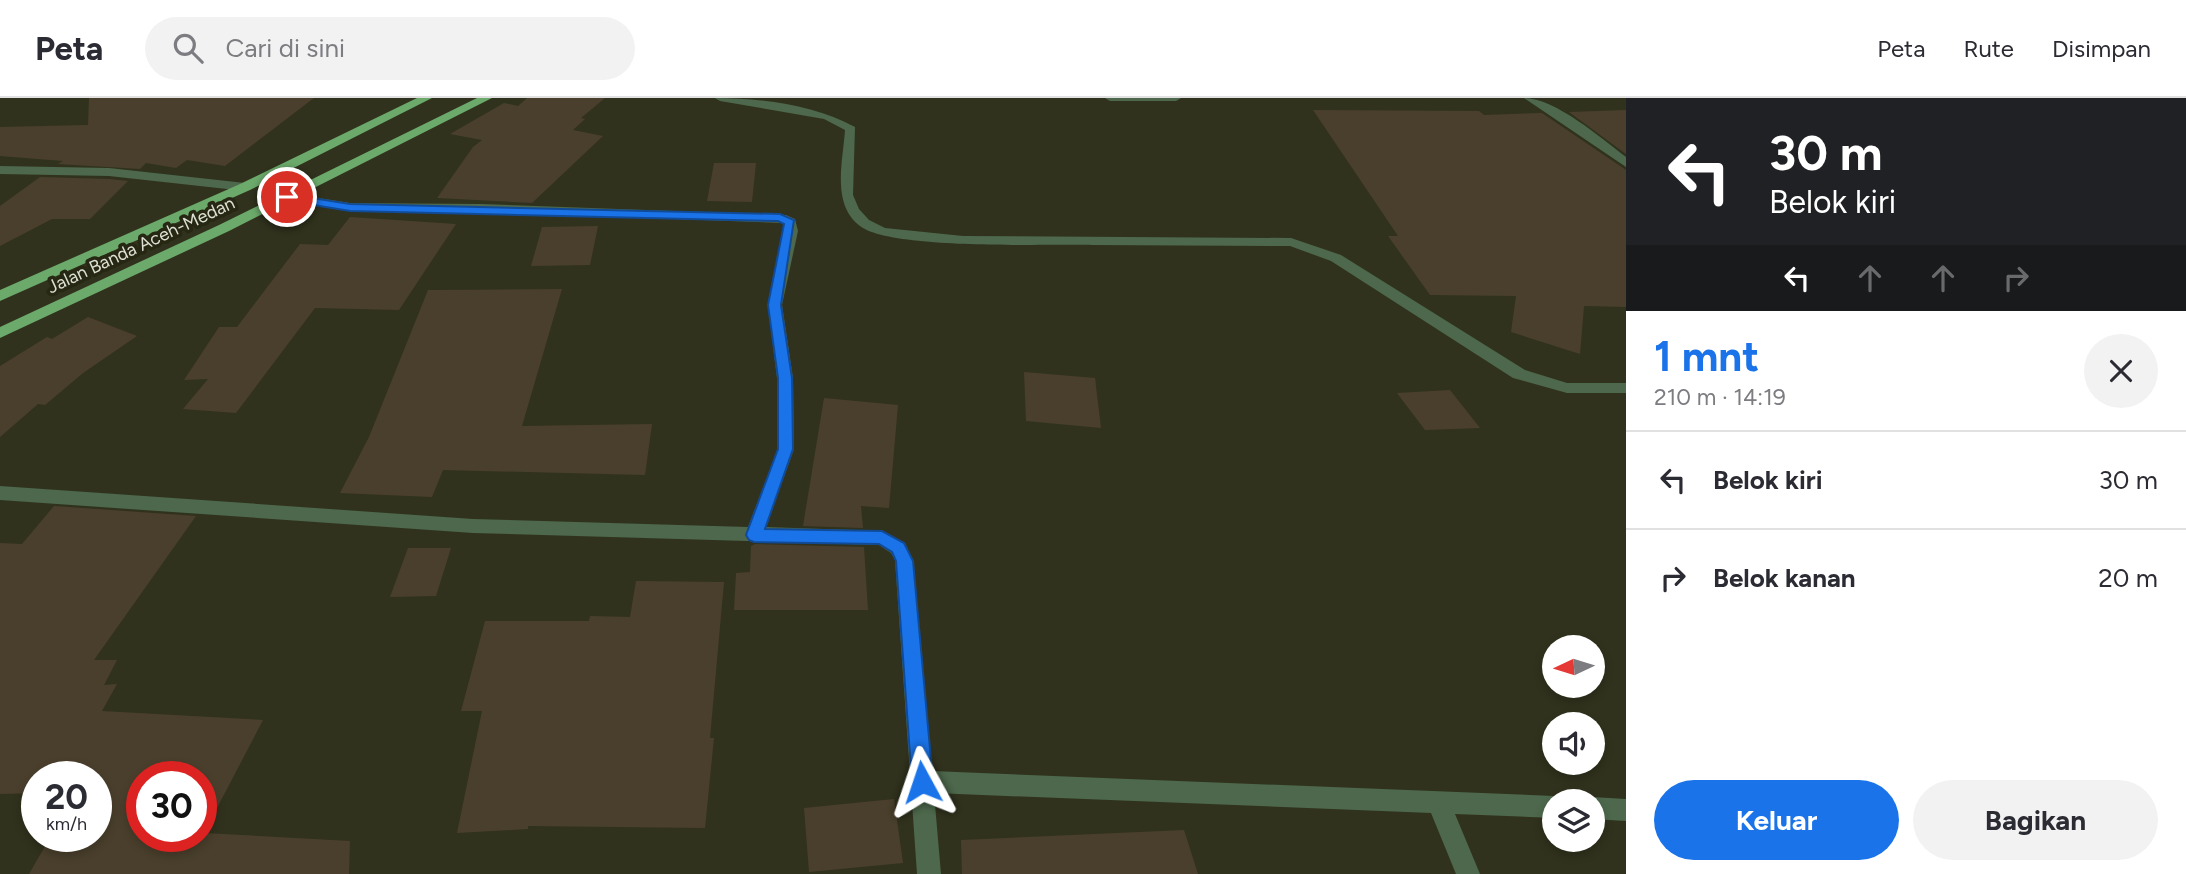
<!DOCTYPE html>
<html lang="id">
<meta charset="utf-8">
<style>
body{margin:0;font-family:Figtree,sans-serif;background:#f2f2f3;color:#2b2b33;height:100vh;display:flex;flex-direction:column;font-size:26px;white-space:nowrap}
*{box-sizing:border-box;margin:0}
p{font-size:23px;color:#7c7c81}
.icon{flex:none;width:38px;height:38px;fill:none;stroke:currentColor;stroke-width:2;stroke-linecap:round;stroke-linejoin:round}
.map{position:relative;flex:1;overflow:hidden}
.side{display:flex;flex-direction:column;background:#fff;width:560px}
.side>*{flex:none}
.hud{background:#202124;color:#fff;overflow:hidden}
.needle{width:46px;rotate:266deg}
.fabs{position:absolute;left:1542px;top:537px;display:grid;gap:14px}
.fabs a{display:grid;place-items:center;width:63px;height:63px;border-radius:50%;background:#fff;box-shadow:0 4px 10px #0003;font-size:35px}
.speed{position:absolute;left:21px;top:663px;display:flex;gap:14px;font-size:35px;font-weight:700;text-align:center}
.speed>*{display:grid;place-content:center;width:91px;height:91px;border-radius:50%;background:#fff;box-shadow:0 4px 10px #0003;line-height:1}
.speed small{font-size:18px;font-weight:400}
.speed .limit{border:10px solid #d22;background:#fff;color:#111}
.pin{position:absolute;display:grid;place-items:center;width:60px;height:60px;color:#fff;margin:-30px;border:4px solid #fff;border-radius:50%;box-shadow:0 2px 7px #0007}
.me{position:absolute;width:77px;margin:-38px;rotate:355deg;stroke-linejoin:round;filter:drop-shadow(0 0 5px #0008)}
.turn{display:flex;align-items:center;gap:24px;height:147px;padding:0 28px;font-size:32px}
.turn .icon{width:91px;height:91px;stroke-width:2.5}
.turn b{display:block;font-size:49px;line-height:60px}
.lanes{display:flex;align-items:center;height:66px;padding:0 28px;background:#0003;justify-content:center;gap:35px;direction:ltr}
.lanes .off{opacity:.35}
.round{display:grid;place-items:center;flex:none;width:74px;height:74px;border-radius:37px;background:#f2f2f3}
.overview{display:flex;align-items:center;justify-content:space-between;height:119px;padding:0 28px}
h1{font-size:42px;font-weight:700;line-height:52px;color:#1a73e8}
.primary-button{display:flex;gap:14px;margin-top:auto;padding:14px 28px}
.primary-button a{flex:1;height:80px;border-radius:42px;background:#1a73e8;color:#fff;font-size:28px;font-weight:700;line-height:80px;text-align:center}
.primary-button a+a{background:#f2f2f3;color:#2b2b33}
ul{padding:0;list-style:none}
li{display:flex;align-items:center;gap:21px;height:98px;padding:0 28px;border-top:2px solid #e1e1e2}
li div{flex:1}
li b{display:block;font-size:26px}
li em{font-style:normal}
header{display:flex;align-items:center;gap:42px;box-sizing:border-box;height:98px;padding:0 35px;background:#fff;border-bottom:2px solid #e1e1e2}
header strong{font-size:33px}
nav{display:flex;gap:38px;margin-inline-start:auto;font-size:24px}
.search{width:490px;height:63px;background:#f2f2f3;display:flex;align-items:center;gap:18px;box-sizing:border-box;padding:0 24px;border-radius:38px;color:#7c7c81;font-size:26px}
main{display:flex;flex:1;min-height:0}
.map>svg:first-child{display:block}
.building{fill:#4a3f2c;fill-rule:evenodd}
.lines{fill:none;stroke-linecap:round;stroke-linejoin:round}
.service{fill:#4d684c;fill-rule:evenodd}
.minor{fill:#4d684c;fill-rule:evenodd}
.trunk{fill:#6caa6b;fill-rule:evenodd}
.route{fill:#1a73e8;stroke:#114b97;stroke-width:2}
.labels{text-anchor:middle;dominant-baseline:central;stroke-width:7;stroke-linejoin:round;paint-order:stroke}
.far-street-label{font-size:18px;fill:#dddfd2;stroke:#262813}
</style>
<header>
<strong>Peta</strong>
<div class="search"><svg class="icon" aria-label="search" viewBox="0 0 24 24"><circle cx="10" cy="10" r="6"/><path d="M15 15l6 6"/></svg>Cari di sini</div>
<nav><a>Peta</a><a>Rute</a><a>Disimpan</a></nav>
</header>
<main>
<div class="map">
<svg width="1626" height="776" viewBox="0 0 1626 776">
<rect width="100%" height="100%" fill="#30321d"/>
<g class="building">
<polygon points="89,0 314,0 225,68 187,62 176,70 146,65 140,71 58,66 63,63 0,58 0,29 88,27"/>
<polygon points="527,0 605,0 581,20 585,21 573,32 603,38 532,105 437,100 473,49 482,42 450,36 504,5 518,8"/>
<polygon points="1313,12 1479,13 1484,17 1542,15 1626,72 1626,209 1584,208 1580,256 1511,234 1516,198 1430,197 1388,138 1398,138"/>
<polygon points="1626,12 1626,56 1569,14"/>
<polygon points="714,65 756,65 752,104 707,103"/>
<polygon points="40,79 109,81 128,83 90,121 52,121 0,148 0,108"/>
<polygon points="350,119 456,126 399,212 315,210 236,315 183,311 208,281 184,282 219,229 237,229 300,146 328,147"/>
<polygon points="598,128 590,167 531,168 542,129"/>
<polygon points="562,191 522,328 652,326 645,377 443,372 432,399 340,395 369,339 428,192"/>
<polygon points="88,219 137,238 83,275 45,307 38,306 0,339 0,268 47,239 52,241"/>
<polygon points="1024,274 1095,280 1101,330 1026,323"/>
<polygon points="1450,292 1480,330 1425,332 1397,295"/>
<polygon points="824,300 898,307 889,410 861,408 863,430 803,428"/>
<path d="M54 408 196 418 94 562H117L104 587 117 586 102 613 263 622 204 735 350 743 349 776H29L51 738H96V679H37V695L0 696V445L22 446ZM142 679H201V738H142Z"/>
<polygon points="755,446 864,449 868,512 734,512 736,475 750,474 751,448"/>
<polygon points="408,450 451,450 436,498 390,499"/>
<polygon points="636,483 724,484 710,640 714,640 705,730 528,728 528,731 457,735 482,613 461,613 485,523 589,523 590,518 630,519"/>
<polygon points="894,701 903,765 809,774 804,710"/>
<polygon points="1184,732 1198,776 962,776 961,742"/>
</g>
<g class="lines">
<g class="service">
<path d="M715 0C761 0 814 7 855 29L853 97 859 111 869 122 885 130 963 138 1291 140 1341 157 1525 272 1567 285H1626V295H1567L1513 280 1331 163 1290 148C1224 148 1158 147 1092 147 1047 146 891 152 860 128 831 106 843 63 845 32L824 21 720 3Z"/>
<polygon points="1105,0 1181,0 1176,3 1110,3"/>
<path d="M1524 0C1555 0 1601 40 1626 59V69Z"/>
</g>
<g class="minor">
<polygon points="0,68 109,70 245,85 251,89 245,93 109,78 0,76"/>
<polygon points="287,95 350,105 481,106 786,117 795,121 798,133 782,207 793,280 794,351 766,429 882,433 905,445 913,462 932,673 1554,698 1563,704 1554,704 1554,720 1455,716 1480,776 1456,776 1431,715 934,695 941,776 917,776 895,462 891,455 879,447 473,435 0,402 0,388 473,421 748,429 778,351 777,280 768,207 784,133 783,125 481,114 350,113 283,102 283,96"/>
<polygon points="1592,699 1626,701 1626,723 1592,721 1592,704 1583,704"/>
</g>
<g class="trunk">
<polygon points="417,0 432,0 250,92 0,203 0,192 240,86"/>
<polygon points="477,0 492,0 229,133 0,240 0,229 219,127"/>
</g>
</g>
<polygon class="route" points="287,96 350,106 780,116 794,122 781,207 792,280 793,351 765,431 882,433 904,445 913,463 933,684 930,691 922,694 915,691 912,684 896,463 892,454 879,446 754,444 749,442 746,437 778,351 778,280 768,207 784,126 778,123 350,113 283,102 281,99"/>
<g class="labels">
<g class="far-street-label">
<text transform="translate(141 147) rotate(-25)">Jalan Banda Aceh-Medan</text>
</g>
</g>
</svg>
<div class="fabs">
<a><svg class="needle" viewBox="-14 -14 28 28"><path d="M0-13l5 13h-10z" fill="#e53935"/><path d="M0 13l5-13h-10z" fill="#7c7c81"/></svg></a>
<a><svg class="icon" aria-label="sound" viewBox="0 0 24 24"><path d="M4 9h4l5-4v14l-5-4H4zM17 9q2 3 0 6"/></svg></a>
<a><svg class="icon" aria-label="layers" viewBox="0 0 24 24"><path d="M12 4l9 5-9 5-9-5zM3 14l9 5 9-5"/></svg></a>
</div>
<div class="speed"><div>20<small>km/h</small></div><div class="limit">30</div></div>
<div class="pin" style="left:287px;top:99px;background:#d93025"><svg class="icon" aria-label="arrive" viewBox="0 0 24 24"><path d="M6 21V4h12l-3 4 3 4H6"/></svg></div>
<svg class="me" style="left:922px;top:684px" viewBox="-20 -20 40 40"><path d="M0-17L14 15 0 8-14 15z" fill="#1a73e8" stroke="#fff" stroke-width="4"/></svg>
</div>
<section class="side">
<div class="hud">
<div class="turn"><svg class="icon" aria-label="left" viewBox="0 0 24 24"><path d="M17 20v-9H6M10 6l-5 5 5 5"/></svg><div><b>30 m</b>Belok kiri</div></div>
<div class="lanes"><svg class="icon" aria-label="left" viewBox="0 0 24 24"><path d="M17 20v-9H6M10 6l-5 5 5 5"/></svg><svg class="icon off" aria-label="ahead" viewBox="0 0 24 24"><path d="M12 20V5M6 11l6-6 6 6"/></svg><svg class="icon off" aria-label="ahead" viewBox="0 0 24 24"><path d="M12 20V5M6 11l6-6 6 6"/></svg><svg class="icon off" aria-label="right" viewBox="0 0 24 24"><path d="M7 20v-9h11M14 6l5 5-5 5"/></svg></div>
</div>
<div class="overview"><div><h1>1 mnt</h1><p>210 m · 14:19</p></div><a class="round"><svg class="icon" aria-label="close" viewBox="0 0 24 24"><path d="M6 6l12 12M18 6L6 18"/></svg></a></div>
<ul>
<li><svg class="icon" aria-label="left" viewBox="0 0 24 24"><path d="M17 20v-9H6M10 6l-5 5 5 5"/></svg><div><b>Belok kiri</b></div><em>30 m</em></li>
<li><svg class="icon" aria-label="right" viewBox="0 0 24 24"><path d="M7 20v-9h11M14 6l5 5-5 5"/></svg><div><b>Belok kanan</b></div><em>20 m</em></li>
</ul>
<div class="primary-button"><a>Keluar</a><a>Bagikan</a></div>
</section>
</main>
